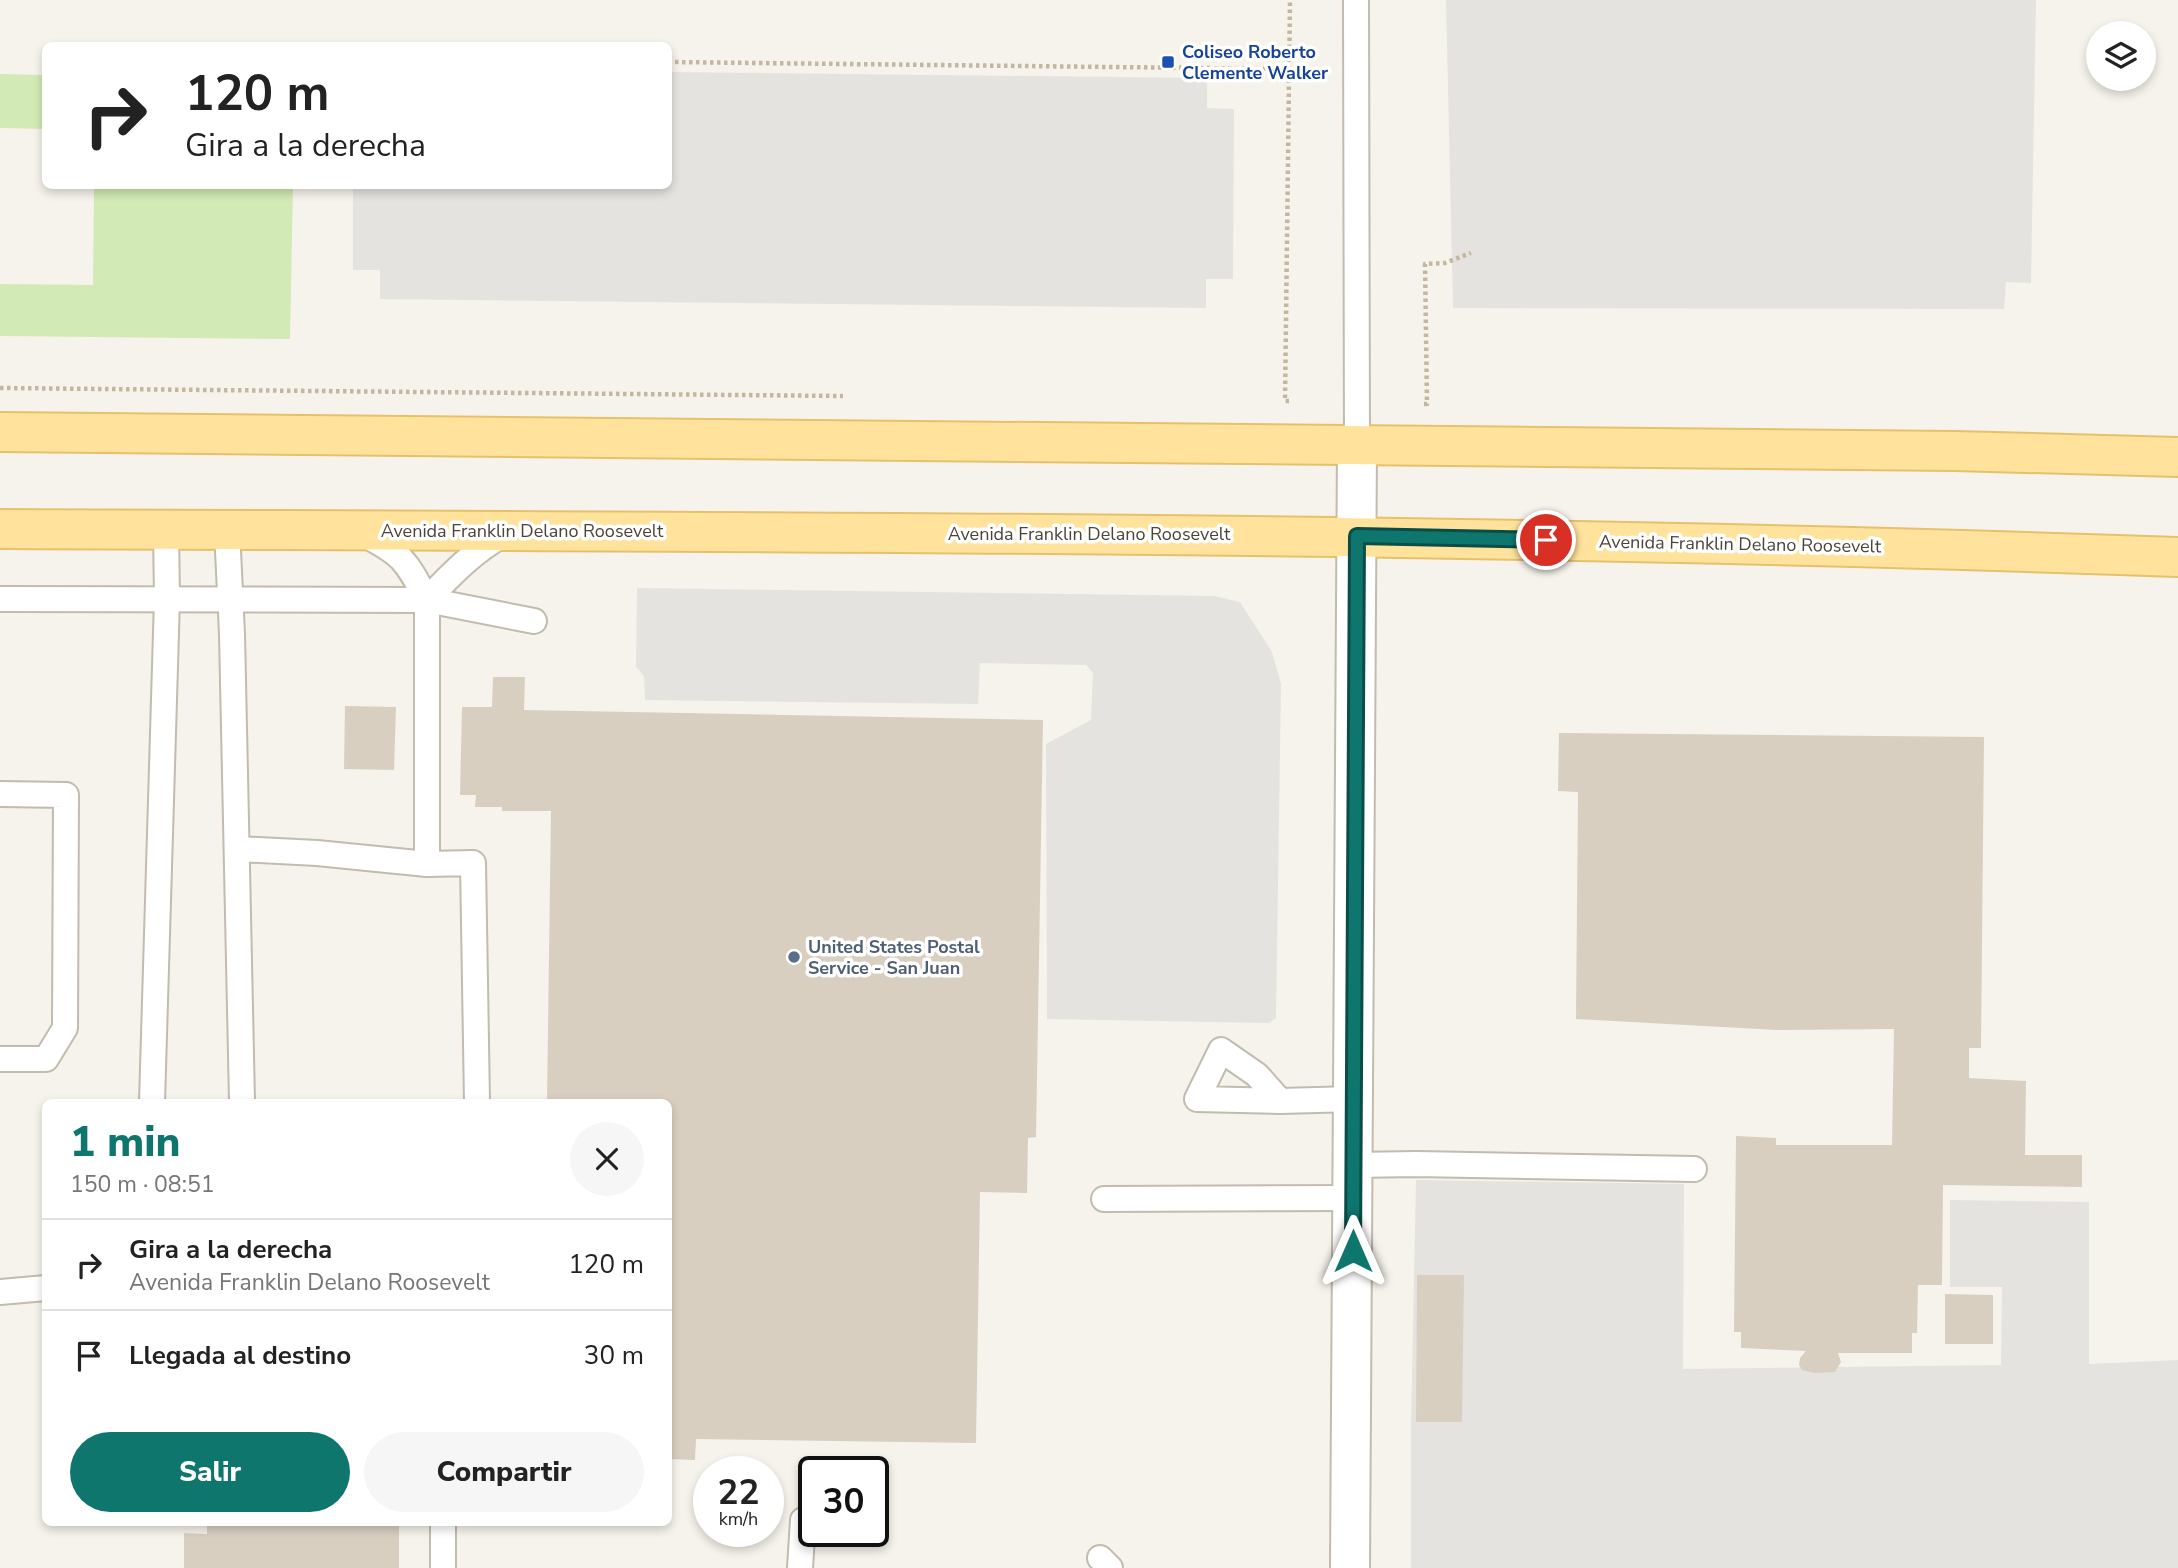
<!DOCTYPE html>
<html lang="es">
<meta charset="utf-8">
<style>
body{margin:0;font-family:"Nunito Sans",sans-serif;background:#f6f6f6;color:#222;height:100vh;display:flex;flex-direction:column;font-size:26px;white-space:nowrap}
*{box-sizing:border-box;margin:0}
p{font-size:23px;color:#767676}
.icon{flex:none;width:38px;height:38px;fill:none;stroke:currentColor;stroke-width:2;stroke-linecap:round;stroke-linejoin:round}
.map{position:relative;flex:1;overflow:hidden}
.sheet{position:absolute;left:42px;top:1099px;width:630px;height:427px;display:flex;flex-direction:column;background:#fff;border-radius:10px;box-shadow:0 4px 10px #0003}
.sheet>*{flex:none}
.guide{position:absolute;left:42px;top:42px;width:630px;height:147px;border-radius:10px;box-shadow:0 4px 10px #0003;background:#fff;color:#222;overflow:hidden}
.controls{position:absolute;left:2086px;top:21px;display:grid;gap:14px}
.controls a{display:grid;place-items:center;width:70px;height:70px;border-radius:50%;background:#fff;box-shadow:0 4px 10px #0003;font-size:35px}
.speed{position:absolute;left:693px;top:1456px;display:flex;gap:14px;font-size:35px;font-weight:700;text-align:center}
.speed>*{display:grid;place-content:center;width:91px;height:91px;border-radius:50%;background:#fff;box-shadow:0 4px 10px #0003;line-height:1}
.speed small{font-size:18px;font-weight:400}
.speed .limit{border:4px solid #111;border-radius:10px;background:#fff;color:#111}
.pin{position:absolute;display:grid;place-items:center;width:60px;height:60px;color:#fff;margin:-30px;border:4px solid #fff;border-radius:50%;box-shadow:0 2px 7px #0007}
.me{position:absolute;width:77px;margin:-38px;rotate:0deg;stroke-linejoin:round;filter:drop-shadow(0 0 5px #0008)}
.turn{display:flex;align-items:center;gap:24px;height:147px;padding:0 28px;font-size:32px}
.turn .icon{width:91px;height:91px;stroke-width:2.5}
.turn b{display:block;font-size:49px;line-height:60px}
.round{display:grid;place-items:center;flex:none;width:74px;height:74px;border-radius:37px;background:#f6f6f6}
.head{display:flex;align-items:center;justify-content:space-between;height:119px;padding:0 28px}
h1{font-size:42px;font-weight:800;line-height:52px;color:#0f766e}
.button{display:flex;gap:14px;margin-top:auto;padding:14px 28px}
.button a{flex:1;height:80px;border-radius:42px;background:#0f766e;color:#fff;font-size:28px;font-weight:800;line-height:80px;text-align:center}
.button a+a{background:#f6f6f6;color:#222}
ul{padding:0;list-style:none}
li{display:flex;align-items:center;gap:21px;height:91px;padding:0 28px;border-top:2px solid #e0e0e0}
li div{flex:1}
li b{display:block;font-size:26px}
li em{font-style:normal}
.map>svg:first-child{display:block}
.green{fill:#d2eab5}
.parking{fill:#e5e3e0}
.building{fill:#d8cfc1}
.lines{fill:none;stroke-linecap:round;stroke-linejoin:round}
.service-casing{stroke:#c2bbae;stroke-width:28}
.minor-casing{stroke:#c2bbae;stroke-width:42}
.primary-casing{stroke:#e6c16a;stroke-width:42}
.path{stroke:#c4b79f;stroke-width:4.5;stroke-dasharray:3.5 3.5;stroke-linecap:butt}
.service{stroke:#fff;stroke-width:24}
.minor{stroke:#fff;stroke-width:38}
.primary{stroke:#ffe39c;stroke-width:38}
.route-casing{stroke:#0a4d48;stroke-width:18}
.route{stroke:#0f766e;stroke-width:12}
.transit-dot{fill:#1a4fb4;stroke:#fff;stroke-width:2.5}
.service-dot{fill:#5c6f8a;stroke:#fff;stroke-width:2.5}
.labels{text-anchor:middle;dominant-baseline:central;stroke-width:7;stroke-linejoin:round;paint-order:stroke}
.transit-label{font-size:18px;font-weight:bold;fill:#164399;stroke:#fff;text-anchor:start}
.street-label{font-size:18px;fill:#4b4439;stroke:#fff}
.service-label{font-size:18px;font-weight:bold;fill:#4e5e75;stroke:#fff;text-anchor:start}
</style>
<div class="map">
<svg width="2178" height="1568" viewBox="0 0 2178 1568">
<rect width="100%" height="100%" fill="#f6f3ec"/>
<g class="green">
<polygon points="0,74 45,75 45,129 0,128"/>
<polygon points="94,186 293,186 290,339 0,336 0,284 93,285"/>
</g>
<g class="parking">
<polygon points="1446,0 2036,0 2031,283 2006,282 2004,309 1453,308"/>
<polygon points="669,72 1207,78 1207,108 1234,109 1233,279 1206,279 1206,308 380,299 380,270 353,270 353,186 668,186"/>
<polygon points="637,588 1214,596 1240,602 1272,652 1281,684 1276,1018 1269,1023 1047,1019 1046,744 1091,720 1093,673 1086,665 980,663 978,704 645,700 644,676 636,667"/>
<polygon points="1416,1180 1684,1184 1683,1369 2001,1365 2002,1287 1950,1287 1950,1200 2089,1202 2089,1364 2178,1360 2178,1568 1411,1568 1411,1424"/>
</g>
<g class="building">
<polygon points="493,677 525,677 524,710 1043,720 1036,1137 1028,1138 1027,1193 980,1192 976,1443 696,1439 695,1460 668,1459 668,1102 547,1102 551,811 502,811 502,807 475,807 476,795 460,795 462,707 492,707"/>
<polygon points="345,706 396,707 394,770 344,769"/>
<polygon points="1559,733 1984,737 1981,1048 1969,1048 1969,1078 2026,1081 2025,1155 2082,1155 2082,1187 1943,1185 1942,1285 1918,1285 1917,1333 1912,1333 1912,1353 1838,1353 1841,1362 1835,1372 1814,1373 1802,1370 1799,1365 1800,1358 1806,1351 1741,1348 1741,1332 1734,1332 1736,1136 1776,1138 1776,1145 1892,1145 1894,1029 1777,1030 1576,1019 1578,792 1558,791"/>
<polygon points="1417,1275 1464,1275 1462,1422 1416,1422"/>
<polygon points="1945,1294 1993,1295 1993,1344 1945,1344"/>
<polygon points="207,1522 399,1522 399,1568 184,1568 184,1533 207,1534"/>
</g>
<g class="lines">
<g class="service-casing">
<g id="service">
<polyline points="1356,0 1357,446"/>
<polyline points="227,530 232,634 242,1102"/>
<path d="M363 534C404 555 406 561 427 600V864"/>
<polyline points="0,599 427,600 534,621"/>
<path d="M427 600C452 573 474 551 506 533"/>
<polyline points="0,794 66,795 65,1028 46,1059 0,1059"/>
<polyline points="237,849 317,853 427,864 473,863 477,1102"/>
<polyline points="1280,1101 1257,1075 1221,1050 1197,1099 1280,1101 1354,1099"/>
<polyline points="152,1102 167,599 166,530"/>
<polyline points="1353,1165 1416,1164 1694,1169"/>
<polyline points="1104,1199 1353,1198"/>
<polyline points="0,1292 46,1288"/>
<polyline points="443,1522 443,1568"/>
<polyline points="1100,1558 1110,1568"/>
<polyline points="800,1568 803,1520"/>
</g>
</g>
<g class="minor-casing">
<polyline id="minor" points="1350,1568 1357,446"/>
</g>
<g class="primary-casing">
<g id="primary">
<polyline points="0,432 1955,451 2178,457"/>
<path d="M0 529C726 532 1452 531 2178 557"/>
</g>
</g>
<g class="path">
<polyline points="668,62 1289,69"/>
<polyline points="0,388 843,396"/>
<polyline points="1289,401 1285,401 1290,0"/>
<polyline points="1424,404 1427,404 1425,264 1445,263 1471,253"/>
</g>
<use href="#service" class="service"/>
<use href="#minor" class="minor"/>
<use href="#primary" class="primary"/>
</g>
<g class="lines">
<g class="route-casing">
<polyline id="route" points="1353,1251 1357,536 1546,540"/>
</g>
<use href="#route" class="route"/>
</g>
<rect class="transit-dot" x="1161" y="55" width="14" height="14" rx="3.5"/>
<circle class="service-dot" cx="794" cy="957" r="7"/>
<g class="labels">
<g class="transit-label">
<text x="1182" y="52">Coliseo Roberto<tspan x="1182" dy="21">Clemente Walker</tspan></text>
</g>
<g class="street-label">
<text x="522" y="531">Avenida Franklin Delano Roosevelt</text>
<text x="1089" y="534">Avenida Franklin Delano Roosevelt</text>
<text transform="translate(1740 544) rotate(1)">Avenida Franklin Delano Roosevelt</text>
</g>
<g class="service-label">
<text x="808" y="947">United States Postal<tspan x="808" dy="21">Service - San Juan</tspan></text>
</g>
</g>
</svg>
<div class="controls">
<a><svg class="icon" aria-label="layers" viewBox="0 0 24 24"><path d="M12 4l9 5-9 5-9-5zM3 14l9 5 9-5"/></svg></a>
</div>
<div class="speed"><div>22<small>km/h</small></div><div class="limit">30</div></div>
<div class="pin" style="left:1546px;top:540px;background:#d93025"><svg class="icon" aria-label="arrive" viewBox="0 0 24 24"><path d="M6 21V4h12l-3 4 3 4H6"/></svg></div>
<svg class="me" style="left:1353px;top:1251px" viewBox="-20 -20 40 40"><path d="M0-17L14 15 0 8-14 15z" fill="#0f766e" stroke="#fff" stroke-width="4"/></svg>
<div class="guide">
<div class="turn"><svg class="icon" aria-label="right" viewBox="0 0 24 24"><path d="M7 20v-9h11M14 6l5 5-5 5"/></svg><div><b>120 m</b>Gira a la derecha</div></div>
</div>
<section class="sheet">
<div class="head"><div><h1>1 min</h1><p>150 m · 08:51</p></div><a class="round"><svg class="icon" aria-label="close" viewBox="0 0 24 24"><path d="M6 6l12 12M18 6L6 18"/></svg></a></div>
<ul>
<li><svg class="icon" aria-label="right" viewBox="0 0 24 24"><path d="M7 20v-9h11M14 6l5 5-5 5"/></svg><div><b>Gira a la derecha</b><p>Avenida Franklin Delano Roosevelt</p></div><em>120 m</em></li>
<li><svg class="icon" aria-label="arrive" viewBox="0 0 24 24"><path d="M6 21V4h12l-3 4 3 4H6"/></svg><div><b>Llegada al destino</b></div><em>30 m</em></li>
</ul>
<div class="button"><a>Salir</a><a>Compartir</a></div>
</section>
</div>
